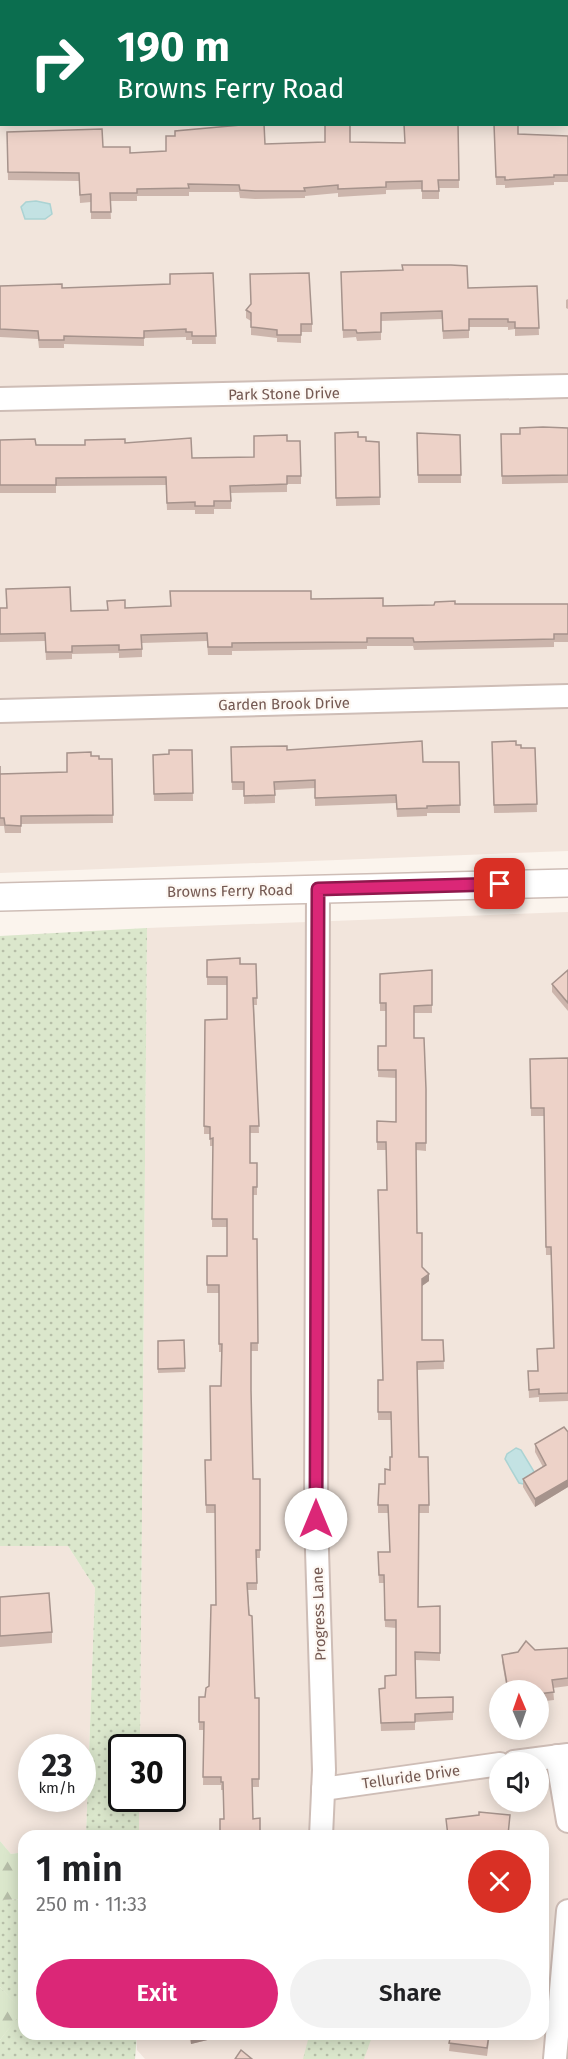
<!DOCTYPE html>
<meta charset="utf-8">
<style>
body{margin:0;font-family:"Fira Sans",sans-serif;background:#f2f2f2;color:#202124;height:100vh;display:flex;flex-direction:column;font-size:22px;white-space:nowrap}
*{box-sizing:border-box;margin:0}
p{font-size:20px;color:#757577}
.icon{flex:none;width:33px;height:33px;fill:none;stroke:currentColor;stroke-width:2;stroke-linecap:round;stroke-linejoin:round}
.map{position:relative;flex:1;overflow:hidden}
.side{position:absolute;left:18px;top:1830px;width:531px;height:210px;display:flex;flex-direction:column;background:#fff;border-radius:18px;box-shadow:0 3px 15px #0003}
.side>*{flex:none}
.top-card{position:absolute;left:0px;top:0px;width:568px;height:126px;box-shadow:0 3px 15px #0003;background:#0b6e4f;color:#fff;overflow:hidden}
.needle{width:39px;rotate:358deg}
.controls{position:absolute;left:489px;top:1680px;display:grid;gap:12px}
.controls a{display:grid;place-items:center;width:60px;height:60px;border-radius:50%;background:#fff;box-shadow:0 3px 15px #0003;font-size:30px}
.speed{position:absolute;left:18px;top:1734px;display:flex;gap:12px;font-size:30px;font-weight:700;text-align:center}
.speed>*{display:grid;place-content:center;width:78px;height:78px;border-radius:50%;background:#fff;box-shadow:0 3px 15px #0003;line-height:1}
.speed small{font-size:15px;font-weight:400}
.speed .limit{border:3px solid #111;border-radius:9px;background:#fff;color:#111}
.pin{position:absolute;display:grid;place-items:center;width:51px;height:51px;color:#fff;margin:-26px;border-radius:12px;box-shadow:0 3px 9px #0006}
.me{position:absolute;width:66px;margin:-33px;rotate:0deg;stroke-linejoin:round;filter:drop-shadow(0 0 4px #0008)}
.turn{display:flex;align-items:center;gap:21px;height:126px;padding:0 18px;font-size:27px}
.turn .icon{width:78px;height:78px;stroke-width:2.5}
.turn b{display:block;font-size:42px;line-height:51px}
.round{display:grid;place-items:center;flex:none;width:63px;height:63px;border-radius:32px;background:#f2f2f2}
.summary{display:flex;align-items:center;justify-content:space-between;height:102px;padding:0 18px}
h1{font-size:36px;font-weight:600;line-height:45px}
.primary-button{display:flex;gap:12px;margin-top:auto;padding:12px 18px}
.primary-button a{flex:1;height:69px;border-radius:36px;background:#db2777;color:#fff;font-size:24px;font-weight:600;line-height:69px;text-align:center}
.primary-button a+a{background:#f2f2f2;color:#202124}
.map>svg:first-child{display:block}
.residential{fill:#f2e5dc;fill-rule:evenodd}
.grass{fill:url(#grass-dots)}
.forest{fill:url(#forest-firs)}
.water{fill:#c3e2e3;stroke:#abd3d3;stroke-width:1.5}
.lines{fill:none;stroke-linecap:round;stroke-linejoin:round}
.minor-casing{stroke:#cebdb6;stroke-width:26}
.tertiary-casing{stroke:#cebdb6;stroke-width:30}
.minor{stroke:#fff;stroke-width:22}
.tertiary{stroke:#fff;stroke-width:27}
.wall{fill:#ccb5ac}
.shaded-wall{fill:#a6938c}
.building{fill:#edd2c8;stroke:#a6938c;stroke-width:1.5}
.route-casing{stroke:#8e194d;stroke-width:15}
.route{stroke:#db2777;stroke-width:10}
.labels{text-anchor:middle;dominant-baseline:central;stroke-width:4.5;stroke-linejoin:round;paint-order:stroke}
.street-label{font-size:15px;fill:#745952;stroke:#fdf8f3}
</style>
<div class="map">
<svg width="568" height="2059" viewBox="0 0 568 2059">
<defs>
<pattern id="grass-dots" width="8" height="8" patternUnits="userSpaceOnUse" patternTransform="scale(1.5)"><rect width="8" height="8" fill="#dbe7cc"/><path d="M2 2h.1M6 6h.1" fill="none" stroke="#b6bea8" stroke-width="1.8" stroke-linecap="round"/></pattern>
<pattern id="forest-firs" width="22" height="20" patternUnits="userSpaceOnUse" patternTransform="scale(1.5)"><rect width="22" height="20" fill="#dbe7cc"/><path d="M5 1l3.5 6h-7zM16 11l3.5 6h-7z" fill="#b6bea8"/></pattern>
</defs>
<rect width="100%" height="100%" fill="#fbf4ed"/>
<g class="residential">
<path d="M0 0H568V851L0 873ZM2 2H567V124H2Z"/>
<path d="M568 912V2059H145L137 2050V2034H543V1836H139V1799L172 1798V1748L140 1747 147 928ZM500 1690H538V1730H500ZM500 1762H538V1802H500Z"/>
<path d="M0 1546H68L95 1588 86 1836H24V1852L11 1854 0 1841ZM32 1748H82V1798H32Z"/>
</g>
<g class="grass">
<polygon points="147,928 140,1747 122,1748 122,1798 139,1799 139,1836 86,1836 95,1588 68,1546 0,1546 0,936"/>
<polygon points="24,1899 24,2034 137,2034 135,2059 0,2059 0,2040 22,2011 0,1987 0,1900"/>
<polygon points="326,2034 373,2034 364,2059 303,2059 309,2036"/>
</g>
<g class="forest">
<polygon points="0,1841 11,1854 24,1852 24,1899 0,1900"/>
<polygon points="0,1987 23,2011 0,2040"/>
</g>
<g class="water">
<polygon points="36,201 50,204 52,214 45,219 25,219 21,207 26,202"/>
<polygon points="516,1448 521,1450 536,1475 528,1485 519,1483 505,1459 507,1454"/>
</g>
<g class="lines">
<g class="minor-casing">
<g id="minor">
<polyline points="109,0 109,2"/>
<polyline points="567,72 568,72"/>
<polyline points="0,87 2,87"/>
<polyline points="0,399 568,386"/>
<polyline points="0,711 568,696"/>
<polyline points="318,889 316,1519 324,1770 321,1836"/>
<polyline points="557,1756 568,1821"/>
<polyline points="514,1762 568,1755"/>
<polyline points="323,1789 500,1764"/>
<polyline points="555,2059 568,1911"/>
</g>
</g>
<g class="tertiary-casing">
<polyline id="tertiary" points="0,897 568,883"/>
</g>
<use href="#minor" class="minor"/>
<use href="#tertiary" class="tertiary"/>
</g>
<g class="wall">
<polygon points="157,0 568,0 568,17 567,17 567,2 157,2"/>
<polygon points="458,124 459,188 439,188 439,199 422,199 422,189 386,190 386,194 338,197 338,193 305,196 305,198 255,199 240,198 239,192 189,192 189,196 137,196 137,201 110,201 111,219 91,219 91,202 80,203 79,181 8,180 7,132 130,153 166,151 265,144 350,142 405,143"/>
<polygon points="494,124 518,134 568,136 568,182 554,182 554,185 505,188 505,185 496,185"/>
<polygon points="341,272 468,288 537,286 539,335 515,336 515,329 508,330 508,327 469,327 469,338 443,339 442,319 381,321 381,340 357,341 356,337 343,338"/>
<polygon points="213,273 216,344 192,344 192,340 186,340 186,337 144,338 144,346 64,344 64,348 39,348 38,339 0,337 0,286 62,288 170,284"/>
<polygon points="568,299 568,309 566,308 566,300"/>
<polygon points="246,310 312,324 312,332 301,332 301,343 277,342 277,338 251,335 251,321 246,318"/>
<polygon points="568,428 568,483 502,484 501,434 520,434"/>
<polygon points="335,433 358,437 366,441 379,442 380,505 336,506"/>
<polygon points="417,433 460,435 461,483 418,483"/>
<polygon points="0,440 36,445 85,445 125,443 192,458 254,457 287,441 301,476 301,484 287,484 287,492 231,493 231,509 214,509 214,514 195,514 195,510 167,510 166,485 56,486 56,493 0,493"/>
<polygon points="311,599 383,606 568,604 568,642 554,642 554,647 414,650 413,646 367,646 367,649 232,651 232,655 208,655 207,641 142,643 142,657 119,658 119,653 72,654 72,659 46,660 45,641 0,642 0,608 71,611 108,610 107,601 125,608"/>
<polygon points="492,742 516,745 521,748 535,748 537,812 494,813"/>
<polygon points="231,747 287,750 423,762 459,762 460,813 427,813 427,816 397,817 396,803 315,806 315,788 275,790 275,803 244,804 244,790 232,790"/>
<polygon points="192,750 193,801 154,801 153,755 169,754"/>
<polygon points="91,756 99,759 112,759 113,823 21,824 21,833 5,833 4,826 0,826 0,766 0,774 67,772"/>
<polygon points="207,960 240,964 256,964 257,1005 254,1005 259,1133 250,1133 250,1163 257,1163 257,1195 253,1195 253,1239 257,1239 258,1351 251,1351 251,1393 253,1479 260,1479 260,1558 257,1558 257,1590 248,1590 255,1698 259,1698 259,1787 252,1787 224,1819 223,1790 221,1790 221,1785 203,1785 204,1730 199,1730 199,1697 205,1697 209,1686 216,1605 215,1513 206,1513 205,1460 211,1460 221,1386 222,1352 219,1352 219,1293 207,1293 207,1256 227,1256 227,1227 212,1227 213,1146 210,1146 210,1134 204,1134 205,1020 227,1019 227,985 207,985"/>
<polygon points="432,970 432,1013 414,1013 414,1038 426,1089 426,1151 416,1150 417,1233 422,1267 429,1281 422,1286 422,1340 443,1340 444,1369 417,1370 419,1457 429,1505 429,1513 419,1513 418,1607 440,1606 440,1661 415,1660 416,1698 453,1697 453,1720 415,1722 415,1730 381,1731 379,1689 385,1688 396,1675 396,1628 385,1627 384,1583 379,1583 378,1560 390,1552 388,1513 378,1513 378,1505 390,1470 392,1457 391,1420 378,1420 378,1388 383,1380 387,1190 386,1150 377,1150 377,1121 396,1122 396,1078 378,1077 378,1046 386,1046 386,1011 380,1011 380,974"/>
<polygon points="568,970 568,1011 552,992 552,984"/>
<polygon points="568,1058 568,1401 539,1402 539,1397 529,1398 528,1371 538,1371 553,1348 551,1255 546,1255 544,1116 531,1116 530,1059"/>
<polygon points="184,1340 185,1372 158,1373 158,1341"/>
<polygon points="568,1432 568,1487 535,1507 523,1487 523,1479 543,1467 535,1452 535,1444"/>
<polygon points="0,1597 52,1632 52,1643 0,1647"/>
<polygon points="568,1648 568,1686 553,1688 554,1700 538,1702 538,1690 507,1690 502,1662 502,1655 535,1650"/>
<polygon points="188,2034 232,2034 191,2044"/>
<polygon points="451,2034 490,2034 487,2056 449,2051"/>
</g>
<g class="shaded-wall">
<polygon points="429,1274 429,1281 422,1286 422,1279"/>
<polygon points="568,1480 568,1487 535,1507 535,1499"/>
<polygon points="201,2034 232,2034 191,2044 191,2037"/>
</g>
<g class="building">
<polygon points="0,0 47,0 47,2 2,2 2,27 0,28"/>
<polygon points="157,0 369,0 363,0 363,2 157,2"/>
<polygon points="416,0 513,0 513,2 417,2"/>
<polygon points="562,0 568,0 568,10 567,10 567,2"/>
<polygon points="252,124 264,124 265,144 325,142 325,124 350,124 350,142 405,143 404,124 458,124 459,180 438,180 439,191 422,191 422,181 386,182 386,187 338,189 338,185 304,188 305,191 255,191 240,190 239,185 188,184 189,188 137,189 137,193 110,193 111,212 91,212 91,194 80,195 79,173 8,172 7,132 102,129 103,147 130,147 130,153 166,151 166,136 175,136 175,131"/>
<polygon points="494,124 518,124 518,134 568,136 568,175 554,175 554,177 505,180 505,177 496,177"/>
<polygon points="402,265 451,265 467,266 468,288 537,286 539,328 515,328 515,322 508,322 508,319 469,319 469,330 443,331 442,311 381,313 381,332 357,333 356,330 343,330 341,272 403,270"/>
<polygon points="213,273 216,336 192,336 192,332 186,332 186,329 144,331 144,338 64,336 64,340 39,340 38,331 0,329 0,286 62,284 62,288 170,284 170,274"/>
<polygon points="309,273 312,324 301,324 301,335 277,335 277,330 251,327 251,313 246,310 251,304 250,274"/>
<polygon points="543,427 568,428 568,475 502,476 501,434 520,434 520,428"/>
<polygon points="358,432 358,437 366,437 366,441 379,442 380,497 336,498 335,433"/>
<polygon points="417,433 460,435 461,475 418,475"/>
<polygon points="287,435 287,441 300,441 301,476 287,476 287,484 230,486 231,501 214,501 214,506 195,506 195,502 167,503 166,477 56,478 56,485 0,485 0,440 35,439 36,445 85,445 85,440 125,439 125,443 191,438 192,458 254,457 254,436"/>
<polygon points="70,587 71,611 108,610 107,601 125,600 125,608 171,606 170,591 311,591 311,599 383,598 383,606 434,605 435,602 455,601 455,604 568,604 568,634 554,634 554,639 414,642 413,638 367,638 367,642 232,643 232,647 208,647 207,633 141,635 142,649 119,650 119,645 72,646 72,652 46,652 45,633 0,634 0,608 7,608 6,589"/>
<polygon points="422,741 423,762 459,762 460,805 427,806 427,808 397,809 396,795 315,798 315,780 274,782 275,795 244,796 244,782 232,782 231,747 287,746 287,750"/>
<polygon points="516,741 516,745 521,745 521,748 535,748 537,804 494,805 492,742"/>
<polygon points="169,750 192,750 193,793 154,794 153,755 169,754"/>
<polygon points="91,752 91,756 99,756 99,759 112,759 113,815 21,816 21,826 5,825 4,818 0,818 0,766 0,774 67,772 67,753"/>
<polygon points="240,958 240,964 256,964 257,998 253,998 259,1126 250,1126 250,1163 257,1163 257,1187 253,1187 253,1239 257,1239 258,1343 251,1343 251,1390 253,1479 260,1479 260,1550 256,1550 257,1583 247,1583 249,1615 252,1616 255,1698 259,1698 259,1779 252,1779 253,1819 260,1818 260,1836 220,1836 220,1819 224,1819 223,1782 221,1782 221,1777 203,1777 204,1722 199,1722 199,1697 205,1697 206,1688 209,1686 211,1605 216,1605 215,1505 206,1505 205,1460 211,1460 210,1386 221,1386 222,1344 219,1344 219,1285 207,1285 207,1256 227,1256 227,1219 212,1219 213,1138 210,1139 210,1127 204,1126 205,1020 227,1019 227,977 207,977 207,960"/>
<polygon points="432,970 432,1005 414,1006 414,1038 424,1038 426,1089 426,1143 416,1143 417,1233 422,1233 422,1267 429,1274 422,1279 422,1340 443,1340 444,1361 417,1362 419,1457 428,1457 429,1505 419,1505 418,1607 440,1606 440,1653 415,1652 416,1698 453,1697 453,1712 415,1714 415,1722 381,1723 379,1689 385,1688 385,1676 396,1675 396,1620 385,1620 384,1575 379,1575 378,1552 390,1552 388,1505 378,1505 379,1484 385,1484 385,1469 390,1470 390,1457 392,1457 391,1412 378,1412 378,1380 383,1380 378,1190 387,1190 386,1142 377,1142 377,1121 396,1122 396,1070 378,1070 378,1046 386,1046 386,1003 380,1003 380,974"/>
<polygon points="568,970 568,1003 552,984"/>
<polygon points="568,1058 568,1393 539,1394 539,1389 529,1390 528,1371 538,1371 537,1349 554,1348 551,1247 546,1247 544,1108 531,1108 530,1059"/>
<polygon points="184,1340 185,1368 158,1369 158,1341"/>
<polygon points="564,1427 568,1432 568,1480 535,1499 523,1479 546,1465 535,1444"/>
<polygon points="49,1593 52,1632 0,1636 0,1597"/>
<polygon points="526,1641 535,1650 568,1648 568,1678 552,1680 554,1692 538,1694 538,1690 508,1690 502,1655 518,1652"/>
<polygon points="479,1812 510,1815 508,1835 513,1835 513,1836 448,1836 446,1819 479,1815"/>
<polygon points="190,2034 201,2034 191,2037"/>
<polygon points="451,2034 489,2034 487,2048 449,2043"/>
<polygon points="241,2050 252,2059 235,2059"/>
</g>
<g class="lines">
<g class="route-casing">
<polyline id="route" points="316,1519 318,889 500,884"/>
</g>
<use href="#route" class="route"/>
</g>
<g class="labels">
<g class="street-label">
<text transform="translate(284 394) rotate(-1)">Park Stone Drive</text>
<text transform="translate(284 704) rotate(-1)">Garden Brook Drive</text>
<text transform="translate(230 891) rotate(-1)">Browns Ferry Road</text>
<text transform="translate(319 1614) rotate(-92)">Progress Lane</text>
<text transform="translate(411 1777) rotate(-8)">Telluride Drive</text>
</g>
</g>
</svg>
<div class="controls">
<a><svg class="needle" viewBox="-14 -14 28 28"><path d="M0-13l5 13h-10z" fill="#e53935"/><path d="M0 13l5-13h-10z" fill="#757577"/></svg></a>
<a><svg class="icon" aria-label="sound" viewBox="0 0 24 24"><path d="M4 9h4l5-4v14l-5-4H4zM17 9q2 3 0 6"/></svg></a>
</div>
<div class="speed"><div>23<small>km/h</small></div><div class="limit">30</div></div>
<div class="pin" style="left:500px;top:884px;background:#d93025"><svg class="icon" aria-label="arrive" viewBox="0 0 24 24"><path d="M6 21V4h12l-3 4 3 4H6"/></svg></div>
<svg class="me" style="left:316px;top:1519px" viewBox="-20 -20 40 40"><circle r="19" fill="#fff"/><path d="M0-13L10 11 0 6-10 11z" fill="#db2777"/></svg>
<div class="top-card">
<div class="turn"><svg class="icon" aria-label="right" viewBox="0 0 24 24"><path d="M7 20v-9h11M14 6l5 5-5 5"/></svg><div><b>190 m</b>Browns Ferry Road</div></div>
</div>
<section class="side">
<div class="summary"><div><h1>1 min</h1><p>250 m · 11:33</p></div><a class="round" style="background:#d93025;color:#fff"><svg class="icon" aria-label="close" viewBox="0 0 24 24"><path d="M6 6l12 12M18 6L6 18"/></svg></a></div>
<div class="primary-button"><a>Exit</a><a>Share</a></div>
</section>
</div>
